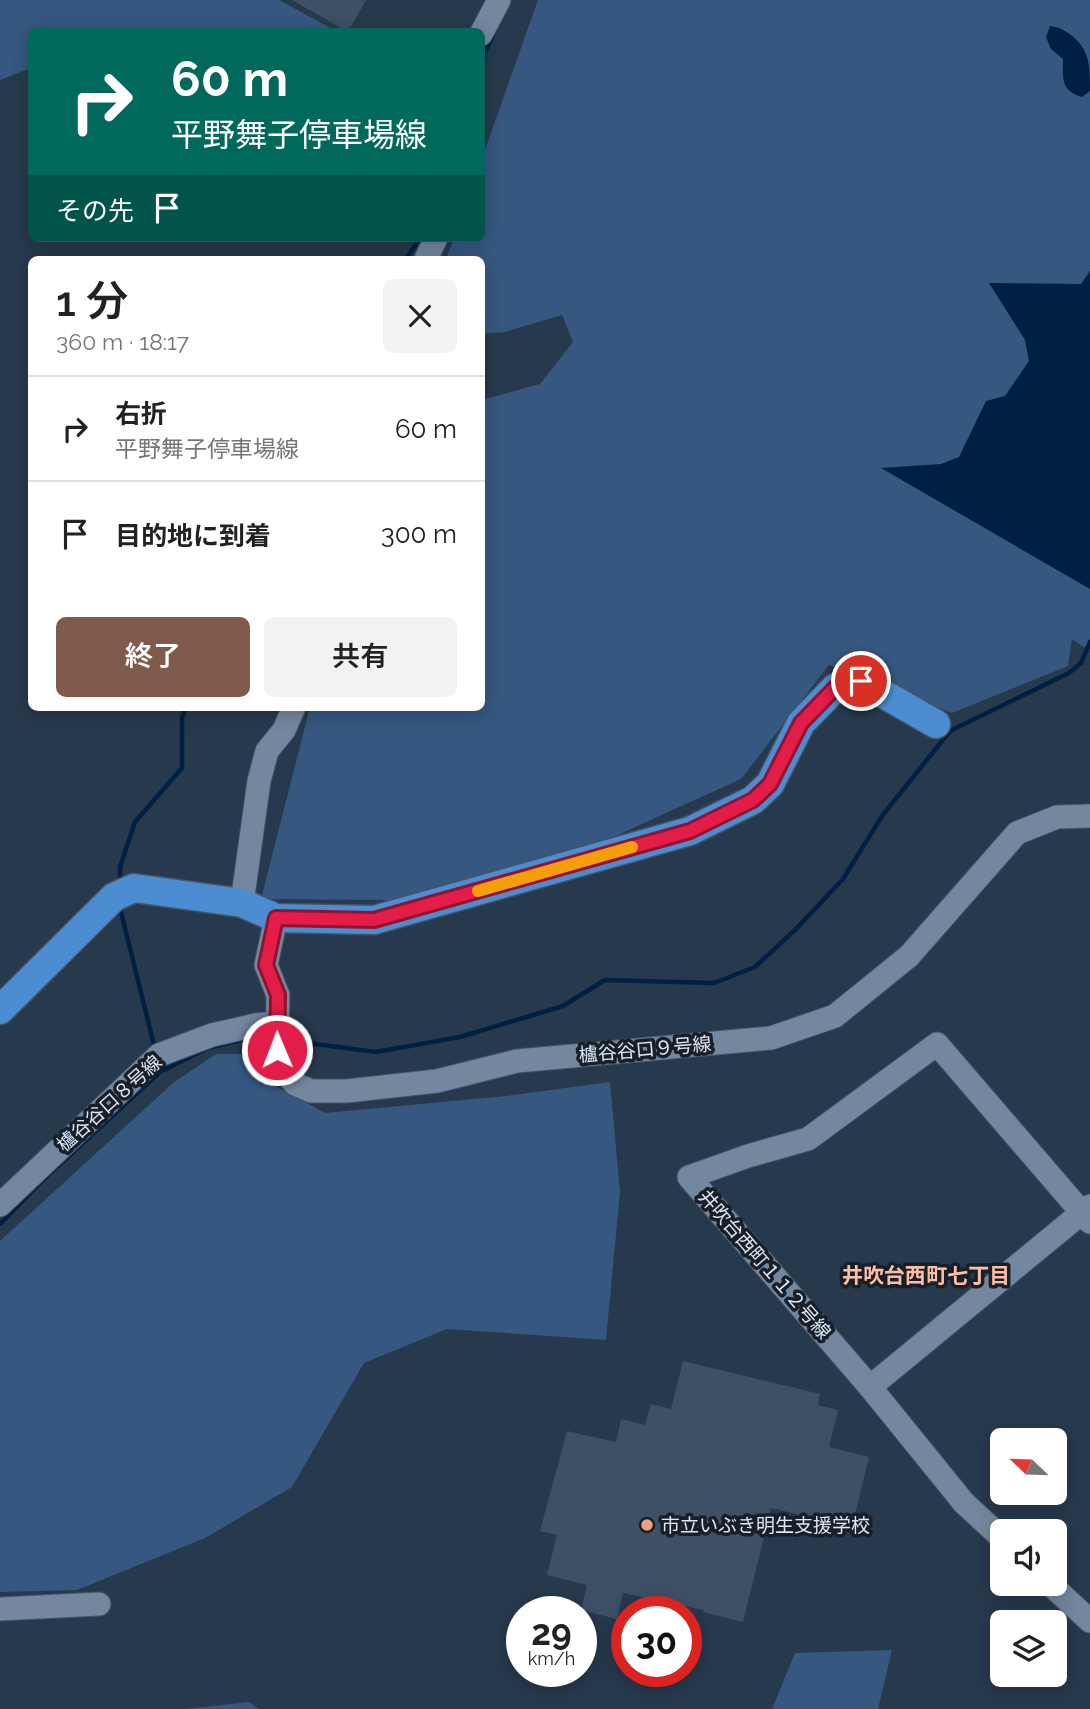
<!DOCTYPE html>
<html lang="ja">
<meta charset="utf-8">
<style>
body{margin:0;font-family:Raleway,"Noto Sans JP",sans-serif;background:#f2f2f2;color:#222;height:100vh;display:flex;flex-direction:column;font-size:26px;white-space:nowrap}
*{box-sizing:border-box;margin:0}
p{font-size:23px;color:#767676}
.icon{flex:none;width:38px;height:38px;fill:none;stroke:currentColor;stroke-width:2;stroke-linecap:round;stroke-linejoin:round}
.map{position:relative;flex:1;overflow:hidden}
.details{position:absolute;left:28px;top:256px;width:457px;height:455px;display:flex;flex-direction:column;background:#fff;border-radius:10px;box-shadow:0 4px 18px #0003}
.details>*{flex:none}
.banner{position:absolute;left:28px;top:28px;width:457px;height:214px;border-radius:10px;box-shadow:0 4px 18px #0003;background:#00695c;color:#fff;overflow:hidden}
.needle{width:46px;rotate:293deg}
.buttons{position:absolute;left:990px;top:1428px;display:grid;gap:14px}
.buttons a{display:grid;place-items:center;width:77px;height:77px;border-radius:10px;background:#fff;box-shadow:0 4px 18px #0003;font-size:35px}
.speed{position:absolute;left:506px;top:1596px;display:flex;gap:14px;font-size:35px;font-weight:700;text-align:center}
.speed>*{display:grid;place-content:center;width:91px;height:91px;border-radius:50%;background:#fff;box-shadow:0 4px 18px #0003;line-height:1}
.speed small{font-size:18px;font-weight:400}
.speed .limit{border:10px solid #d22;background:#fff;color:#111}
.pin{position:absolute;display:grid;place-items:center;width:60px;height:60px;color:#fff;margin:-30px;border:4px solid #fff;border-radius:50%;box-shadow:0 2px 7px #0007}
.me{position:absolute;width:77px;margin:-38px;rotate:359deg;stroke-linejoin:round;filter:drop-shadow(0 0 5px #0008)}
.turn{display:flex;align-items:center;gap:24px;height:147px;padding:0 28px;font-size:32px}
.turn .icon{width:91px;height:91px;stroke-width:2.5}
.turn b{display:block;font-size:49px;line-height:60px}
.then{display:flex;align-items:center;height:66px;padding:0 28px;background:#0003;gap:14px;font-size:26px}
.round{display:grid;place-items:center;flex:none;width:74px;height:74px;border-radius:10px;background:#f2f2f2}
.head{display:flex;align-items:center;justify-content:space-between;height:119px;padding:0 28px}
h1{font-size:42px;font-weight:600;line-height:52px}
.cta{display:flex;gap:14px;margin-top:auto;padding:14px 28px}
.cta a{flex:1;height:80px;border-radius:10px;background:#805b4b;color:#fff;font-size:28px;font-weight:600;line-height:80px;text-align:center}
.cta a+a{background:#f2f2f2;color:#222}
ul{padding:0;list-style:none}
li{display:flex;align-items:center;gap:21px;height:105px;padding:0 28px;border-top:2px solid #e0e0e0}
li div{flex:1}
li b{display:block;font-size:26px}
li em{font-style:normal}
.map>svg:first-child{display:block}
.green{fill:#36577f}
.water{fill:#002043}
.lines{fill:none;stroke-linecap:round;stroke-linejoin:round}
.stream{stroke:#002043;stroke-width:4.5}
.building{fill:#3d5065}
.minor-casing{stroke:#445465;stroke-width:25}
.major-casing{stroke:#445465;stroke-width:31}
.minor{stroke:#73879f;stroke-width:23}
.major{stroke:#4c8cd1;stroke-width:28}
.route-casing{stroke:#92132f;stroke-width:18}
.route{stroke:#e11d48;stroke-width:12}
.slow{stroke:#f59e0b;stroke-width:12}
.poi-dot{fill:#f2a07e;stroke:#181f29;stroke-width:2.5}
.labels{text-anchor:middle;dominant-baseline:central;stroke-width:7;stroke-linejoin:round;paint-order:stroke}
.street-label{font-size:19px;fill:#dce7f4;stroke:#181f29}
.poi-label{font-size:19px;fill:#dce7f4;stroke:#181f29;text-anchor:start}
.neighbourhood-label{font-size:21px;font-weight:bold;fill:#fbbda3;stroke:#181f29}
</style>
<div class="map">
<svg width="1090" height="1709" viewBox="0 0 1090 1709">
<rect width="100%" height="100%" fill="#27394d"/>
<g class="green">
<polygon points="0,0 279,0 336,31 32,32 31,68 0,80"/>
<polygon points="538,0 1090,0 1090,651 1072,639 1068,666 952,713 829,665 741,779 609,839 391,900 261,899 310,707 481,707 481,400 540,384 573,342 562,315 505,332 481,334 481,259 446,259 454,238 481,238 481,161"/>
<polygon points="216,1054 262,1054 272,1084 325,1113 506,1096 610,1082 620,1192 606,1340 447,1329 364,1363 292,1487 205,1538 77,1590 0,1592 0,1241 173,1083"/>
<polygon points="892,1650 878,1709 772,1709 795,1653"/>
<polygon points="249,1702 259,1709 185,1709"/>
</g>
<g class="water">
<path d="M1050 26C1059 27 1064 30 1071 35 1090 50 1090 66 1090 91L1082 97C1060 90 1063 78 1063 59L1051 49 1046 37Z"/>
<polygon points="1090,271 1090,589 881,468 941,464 959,457 986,401 1005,396 1029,361 1025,340 989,283 1081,284"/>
</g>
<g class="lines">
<g class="stream">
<polyline points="481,69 484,54 493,35"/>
<polyline points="406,259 420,238"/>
<polyline points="120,885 120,867 135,822 182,768 182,718 186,707"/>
<polyline points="120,908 155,1049"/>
<polyline points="284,1040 376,1052 460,1037 563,1006 605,980 714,983 755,967 796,929 843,879 882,816 950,731 1069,673 1081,663 1090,642"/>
<polyline points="0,1224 47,1176 160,1072 208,1048 241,1040 272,1040"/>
</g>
</g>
<g class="building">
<polygon points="292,0 366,0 348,32"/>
<polygon points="683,1361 820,1394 818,1405 838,1410 829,1447 869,1457 852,1527 771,1508 743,1622 703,1612 703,1610 623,1593 617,1619 581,1610 587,1585 547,1575 557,1535 540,1531 567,1431 616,1442 621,1419 645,1425 651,1404 671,1409"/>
</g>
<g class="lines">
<g class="minor-casing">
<g id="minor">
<polyline points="481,34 499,0"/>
<polyline points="426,259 436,238"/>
<polyline points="242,903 259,781 267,751 284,730 294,707"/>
<polyline points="276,918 266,965 278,995 277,1053 283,1070 295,1084 311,1091 347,1091 437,1081 517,1061 771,1038 835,1016 909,956 1017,833 1057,817 1090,816"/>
<polyline points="0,1205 159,1055 212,1035 256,1025 277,1023"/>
<polyline points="870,1387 1090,1206"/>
<polyline points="1003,1539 964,1503 870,1387 689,1177 748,1156 808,1139 937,1044 1090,1222"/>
<polyline points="1050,1584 1090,1621"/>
<polyline points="0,1609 99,1604"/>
</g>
</g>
<g class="major-casing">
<polyline id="major" points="0,1010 114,897 134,888 242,903 276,918 374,920 690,831 753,800 770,784 801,723 835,688 853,679 861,681 936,724"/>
</g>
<use href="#minor" class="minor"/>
<use href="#major" class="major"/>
</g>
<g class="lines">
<g class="route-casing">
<polyline id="route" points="277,1050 278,995 266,965 276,918 374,920 690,831 753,800 770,784 801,723 835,688 853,679 861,681"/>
</g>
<use href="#route" class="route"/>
<polyline class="slow" points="478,891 632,847"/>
</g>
<circle class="poi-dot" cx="647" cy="1525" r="7"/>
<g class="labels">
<g class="street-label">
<text transform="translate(645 1049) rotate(-5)">櫨谷谷口９号線</text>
<text transform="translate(109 1103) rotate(-42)">櫨谷谷口８号線</text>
<text transform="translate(765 1264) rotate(49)">井吹台西町１１２号線</text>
</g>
<g class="poi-label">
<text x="661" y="1525">市立いぶき明生支援学校</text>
</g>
<g class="neighbourhood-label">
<text x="926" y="1275">井吹台西町七丁目</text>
</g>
</g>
</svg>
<div class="buttons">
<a><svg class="needle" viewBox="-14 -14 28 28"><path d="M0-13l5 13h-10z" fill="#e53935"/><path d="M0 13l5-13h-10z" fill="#767676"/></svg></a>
<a><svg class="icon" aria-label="sound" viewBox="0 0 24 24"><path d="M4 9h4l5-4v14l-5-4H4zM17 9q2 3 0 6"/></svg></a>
<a><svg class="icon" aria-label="layers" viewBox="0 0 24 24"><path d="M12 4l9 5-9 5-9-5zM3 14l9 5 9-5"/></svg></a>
</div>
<div class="speed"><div>29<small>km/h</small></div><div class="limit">30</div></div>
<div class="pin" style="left:861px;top:681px;background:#d93025"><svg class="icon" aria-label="arrive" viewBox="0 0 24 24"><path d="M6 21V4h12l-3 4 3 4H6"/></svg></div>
<svg class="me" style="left:277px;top:1050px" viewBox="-20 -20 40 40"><circle r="17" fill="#e11d48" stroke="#fff" stroke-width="3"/><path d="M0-11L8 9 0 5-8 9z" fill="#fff"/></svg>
<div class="banner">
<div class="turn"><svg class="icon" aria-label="right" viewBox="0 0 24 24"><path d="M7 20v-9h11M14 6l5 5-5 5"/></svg><div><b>60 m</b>平野舞子停車場線</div></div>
<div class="then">その先<svg class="icon" aria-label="arrive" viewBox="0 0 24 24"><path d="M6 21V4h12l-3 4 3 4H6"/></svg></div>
</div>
<section class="details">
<div class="head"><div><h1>1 分</h1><p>360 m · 18:17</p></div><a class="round"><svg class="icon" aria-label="close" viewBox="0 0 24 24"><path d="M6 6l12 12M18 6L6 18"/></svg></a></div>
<ul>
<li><svg class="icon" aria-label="right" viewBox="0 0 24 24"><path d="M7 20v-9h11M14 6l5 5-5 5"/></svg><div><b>右折</b><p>平野舞子停車場線</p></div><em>60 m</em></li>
<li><svg class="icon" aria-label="arrive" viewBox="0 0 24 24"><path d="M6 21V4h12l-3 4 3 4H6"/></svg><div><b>目的地に到着</b></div><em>300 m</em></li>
</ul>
<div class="cta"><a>終了</a><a>共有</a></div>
</section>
</div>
